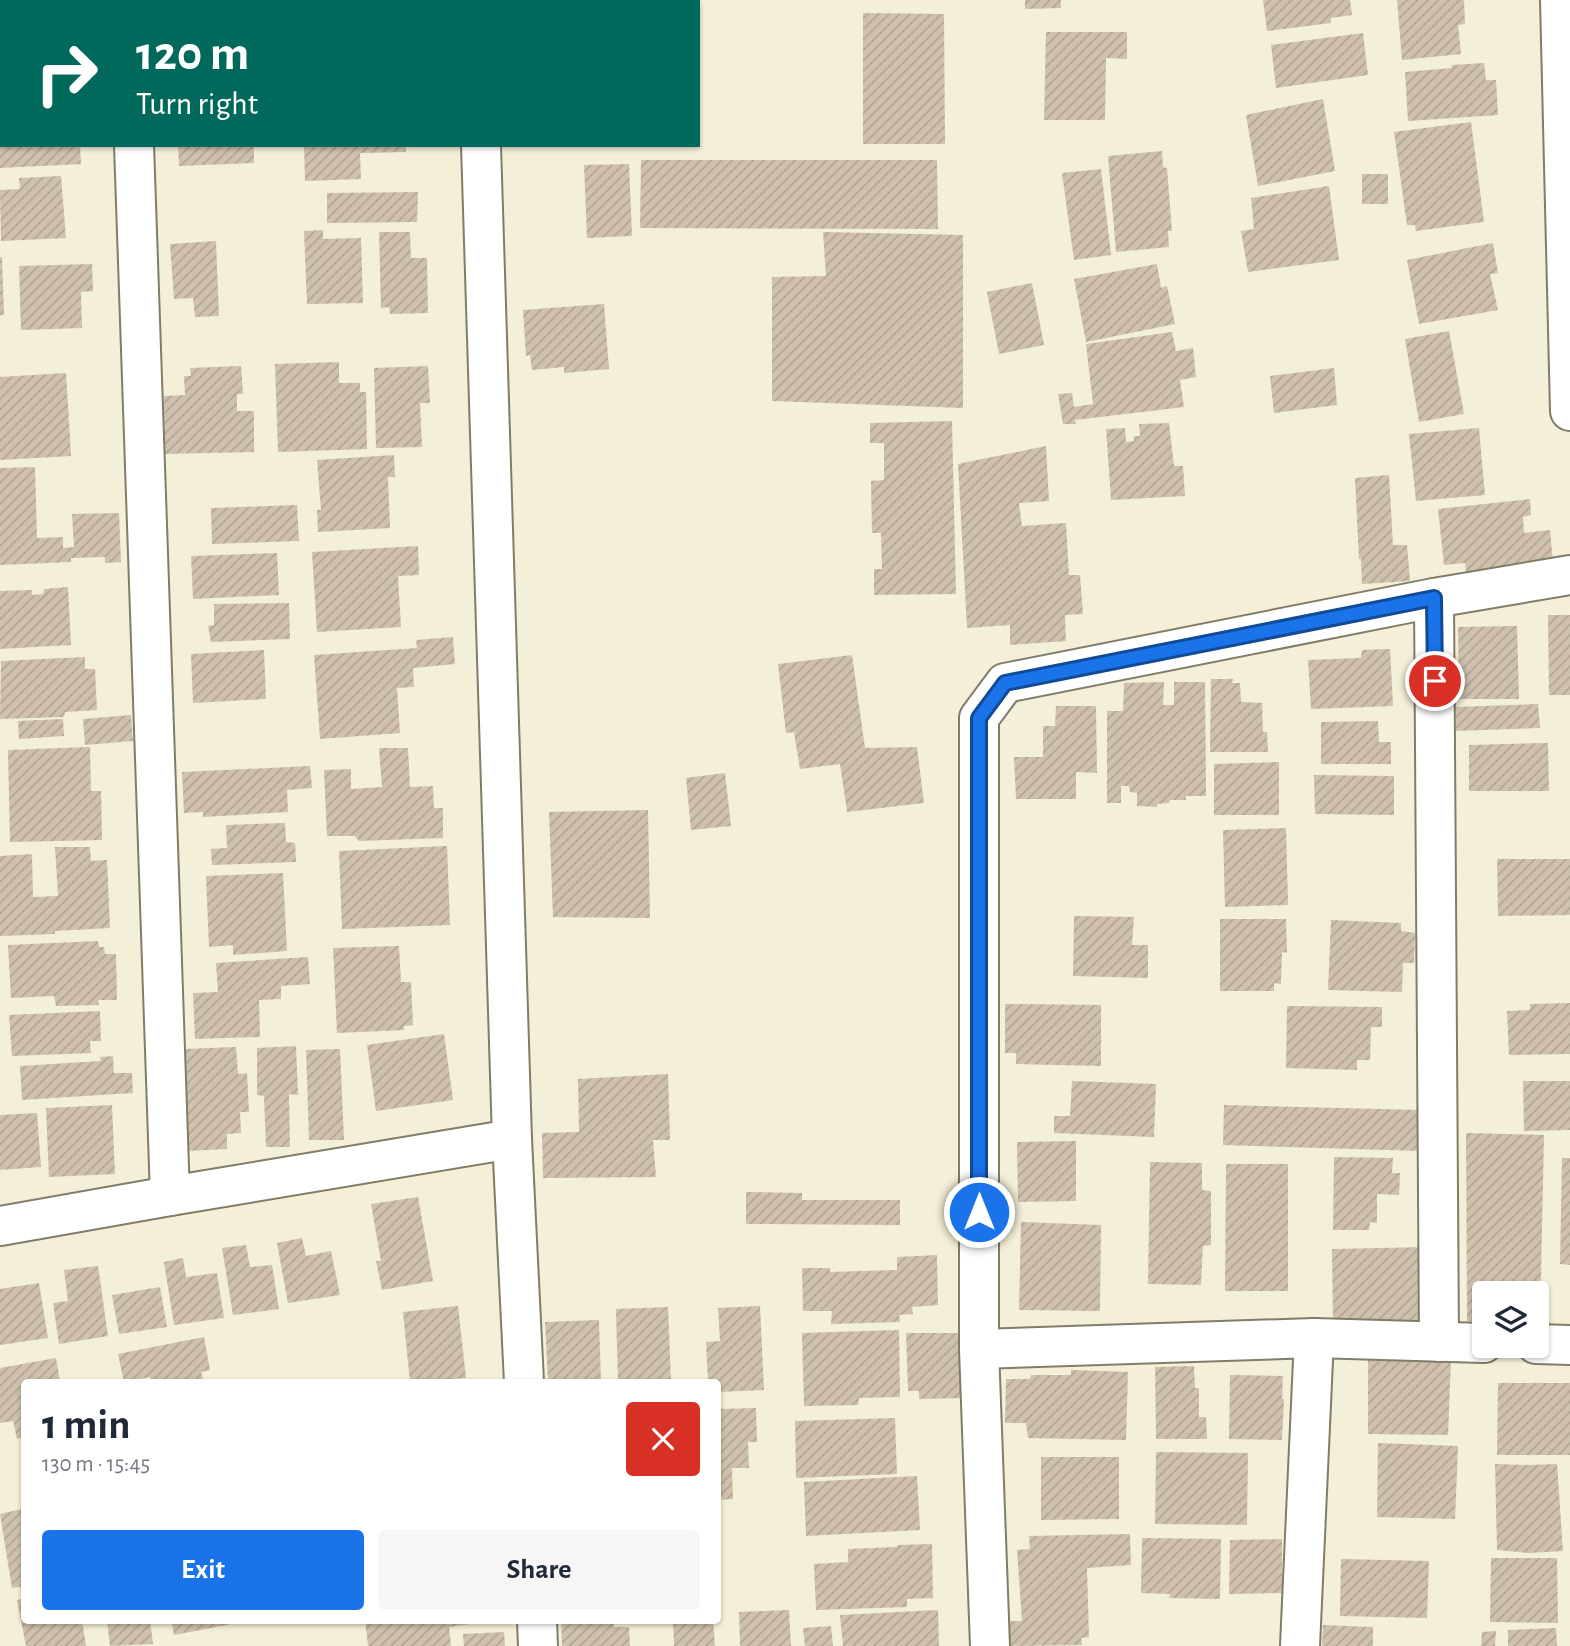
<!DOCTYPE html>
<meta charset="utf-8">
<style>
body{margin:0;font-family:"Alegreya Sans",sans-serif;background:#f6f6f7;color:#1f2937;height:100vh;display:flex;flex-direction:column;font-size:26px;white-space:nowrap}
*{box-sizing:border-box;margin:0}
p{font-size:23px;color:#747a83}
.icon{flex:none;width:38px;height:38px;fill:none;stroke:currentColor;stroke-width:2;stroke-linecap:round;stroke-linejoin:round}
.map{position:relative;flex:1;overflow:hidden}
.side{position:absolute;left:21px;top:1379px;width:700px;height:245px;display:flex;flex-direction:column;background:#fff;border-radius:7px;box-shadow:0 2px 5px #0004}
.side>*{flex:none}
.banner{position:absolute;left:0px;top:0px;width:700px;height:147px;box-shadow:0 2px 5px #0004;background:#00695c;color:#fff;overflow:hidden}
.controls{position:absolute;left:1472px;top:1281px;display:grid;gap:14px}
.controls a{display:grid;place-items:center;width:77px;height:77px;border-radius:7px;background:#fff;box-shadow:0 2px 5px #0004;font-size:35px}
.pin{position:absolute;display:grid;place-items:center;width:60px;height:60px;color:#fff;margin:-30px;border:4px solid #fff;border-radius:50%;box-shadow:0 2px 7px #0007}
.me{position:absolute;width:77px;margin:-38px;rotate:0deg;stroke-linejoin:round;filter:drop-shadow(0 0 5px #0008)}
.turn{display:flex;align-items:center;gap:24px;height:147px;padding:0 21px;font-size:32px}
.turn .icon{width:91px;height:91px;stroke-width:2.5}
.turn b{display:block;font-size:49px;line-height:60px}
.round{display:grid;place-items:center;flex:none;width:74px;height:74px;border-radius:7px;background:#f6f6f7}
.summary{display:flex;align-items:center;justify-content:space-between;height:119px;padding:0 21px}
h1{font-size:42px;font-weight:700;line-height:52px}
.button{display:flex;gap:14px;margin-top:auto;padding:14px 21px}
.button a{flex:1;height:80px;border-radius:7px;background:#1a73e8;color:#fff;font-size:28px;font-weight:700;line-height:80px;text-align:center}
.button a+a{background:#f6f6f7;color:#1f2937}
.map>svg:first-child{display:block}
.building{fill:url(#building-hatch)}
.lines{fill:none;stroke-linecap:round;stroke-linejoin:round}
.minor-casing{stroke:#817d69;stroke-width:42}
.minor{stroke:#fff;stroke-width:38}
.route-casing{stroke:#114b97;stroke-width:18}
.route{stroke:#1a73e8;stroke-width:12}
</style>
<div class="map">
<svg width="1570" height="1646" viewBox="0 0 1570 1646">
<defs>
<pattern id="building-hatch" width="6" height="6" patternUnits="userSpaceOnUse" patternTransform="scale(1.75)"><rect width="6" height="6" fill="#d0c1ae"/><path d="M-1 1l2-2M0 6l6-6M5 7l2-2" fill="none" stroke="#b1a594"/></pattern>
</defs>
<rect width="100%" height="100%" fill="#f3efd8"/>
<g class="building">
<polygon points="1025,0 1061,0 1061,8 1025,9"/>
<polygon points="1263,0 1350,0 1352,15 1331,18 1331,23 1267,31"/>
<polygon points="1397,0 1464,0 1465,24 1458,25 1461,54 1402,60"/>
<polygon points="863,13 944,14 945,144 863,144"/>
<polygon points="1046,32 1127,32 1127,59 1106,58 1105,120 1044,120"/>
<polygon points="1363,33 1368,75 1276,88 1271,45"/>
<polygon points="1484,63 1486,80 1496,80 1498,115 1408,121 1405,72 1452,68 1451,65"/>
<polygon points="1323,99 1335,171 1258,186 1246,115"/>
<polygon points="1471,122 1484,222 1416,231 1415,225 1407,225 1394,132"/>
<polygon points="0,145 80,145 81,164 0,168"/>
<polygon points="178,145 254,145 254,163 179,166"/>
<polygon points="304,145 406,145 406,152 360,153 361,179 305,181"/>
<polygon points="1162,151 1163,167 1167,168 1172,231 1168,231 1169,247 1116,252 1108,156"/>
<polygon points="641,160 937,160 938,229 640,228"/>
<polygon points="629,164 632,236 587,238 584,165"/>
<polygon points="1101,169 1111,255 1074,260 1062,173"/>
<rect x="1362" y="174" width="26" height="30"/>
<polygon points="61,176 66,238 1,241 0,190 20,189 19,178"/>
<polygon points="1329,186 1339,260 1248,272 1241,231 1254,229 1251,198"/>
<polygon points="418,192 417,222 327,223 327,193"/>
<polygon points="323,230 323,239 361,238 363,303 307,304 304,231"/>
<polygon points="379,232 410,232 411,258 427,258 428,313 390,314 389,307 381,308"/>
<polygon points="823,232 963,235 963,408 772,401 772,277 826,276"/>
<polygon points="216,241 219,316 195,317 193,298 174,299 170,244"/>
<polygon points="1493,243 1498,273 1490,274 1498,310 1419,324 1407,260"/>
<polygon points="0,257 2,257 4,315 0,315"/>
<polygon points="92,264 93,291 81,292 82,328 21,330 19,266"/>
<polygon points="1157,264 1161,288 1167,286 1175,324 1086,342 1074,279"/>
<polygon points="1032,283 1044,345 999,354 987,292"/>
<polygon points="604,304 609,369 564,373 564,367 532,370 530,355 526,356 523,310"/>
<polygon points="1449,331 1464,414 1419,422 1405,339"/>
<polygon points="1172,332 1176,351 1193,348 1196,377 1180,380 1184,407 1075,420 1076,424 1063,424 1058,394 1072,393 1074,407 1093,404 1086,344"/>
<polygon points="339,362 339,383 360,383 360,392 366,392 367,449 278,452 275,364"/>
<polygon points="241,366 243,394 237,394 237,411 254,411 254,452 165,454 164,396 185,395 184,376 191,376 190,368"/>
<polygon points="428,366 430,403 420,403 422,447 376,448 374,368"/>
<polygon points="1334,368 1337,405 1274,413 1270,376"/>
<polygon points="66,373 71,456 0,460 0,377"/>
<polygon points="952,421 956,594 874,595 874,569 882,569 881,533 872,533 871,481 884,480 884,443 870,443 870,423"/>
<polygon points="1169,423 1174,466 1183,466 1185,496 1111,500 1106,429 1125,428 1126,442 1134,441 1134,436 1140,436 1139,424"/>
<polygon points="1479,428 1485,495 1416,501 1409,434"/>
<polygon points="1046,446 1049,501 1019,503 1022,526 1066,523 1069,575 1080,575 1083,614 1065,615 1066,641 1010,645 1010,625 967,628 958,464"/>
<polygon points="394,455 395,477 388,477 390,528 318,532 317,510 321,510 317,460"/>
<polygon points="35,467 37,538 63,537 63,548 74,547 72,514 119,513 121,562 105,563 105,557 71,558 71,562 0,565 0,468"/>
<polygon points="1389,475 1393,545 1407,545 1410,581 1362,584 1361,559 1359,559 1355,478"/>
<polygon points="1530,499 1531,515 1523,517 1524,533 1550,530 1553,563 1467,578 1465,563 1444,565 1438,509"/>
<polygon points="297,505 299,541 212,544 211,508"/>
<polygon points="418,546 419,575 398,576 401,627 317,632 312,552"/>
<polygon points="277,553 279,595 193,599 191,556"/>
<polygon points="68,587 71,645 0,649 0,591 32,590 32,595 43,594 44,589"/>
<polygon points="289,603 290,639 211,642 208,626 214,625 214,604"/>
<polygon points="1548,615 1570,615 1570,695 1549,695"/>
<polygon points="1517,626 1519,699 1459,699 1458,627"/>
<polygon points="453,637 455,664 413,668 414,687 397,688 400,733 320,739 314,655 417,648 416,640"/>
<polygon points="1390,649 1393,706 1311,709 1308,660 1361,658 1362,650"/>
<polygon points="264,650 266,699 193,703 191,654"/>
<polygon points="852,655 865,748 917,747 924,803 847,812 840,764 800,769 794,732 786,733 778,664"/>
<polygon points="85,657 85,669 95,669 97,710 65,712 64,717 0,719 1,661"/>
<polygon points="1211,679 1233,679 1232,683 1240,683 1241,702 1262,703 1263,732 1267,732 1268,752 1210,752"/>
<polygon points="1164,682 1163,705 1174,705 1174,682 1205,682 1206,796 1186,796 1186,800 1170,800 1169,803 1157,804 1157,807 1137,806 1137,793 1130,792 1129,786 1121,786 1121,803 1107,803 1107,711 1123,711 1124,683"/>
<polygon points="1538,704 1540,728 1456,731 1455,707"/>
<polygon points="1056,706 1096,706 1097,773 1076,772 1076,799 1016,799 1014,757 1043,757 1043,726 1055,726"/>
<polygon points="131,715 133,741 85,745 83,719"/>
<polygon points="63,719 64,736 19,739 18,721"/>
<polygon points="1378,721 1379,742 1391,742 1391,764 1321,764 1321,722"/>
<polygon points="1548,743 1549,791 1469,791 1469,745"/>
<polygon points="90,747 91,791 101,791 102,840 10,842 8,750"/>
<polygon points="379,748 408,748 410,787 433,786 434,808 443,808 443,838 359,841 355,836 327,836 324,770 351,769 351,789 382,787"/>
<polygon points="1279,762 1279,815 1214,815 1214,764"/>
<polygon points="310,766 312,788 287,790 288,812 203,817 203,812 184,813 182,772"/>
<polygon points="725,773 731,826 691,830 686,778"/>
<polygon points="1314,775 1394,776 1394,815 1315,814"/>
<polygon points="648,810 650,918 553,917 549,812"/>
<polygon points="285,823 286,842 295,843 296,862 212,865 211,849 227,848 226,825"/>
<polygon points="1286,828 1288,905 1225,907 1223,830"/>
<polygon points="447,846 450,925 342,929 339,851"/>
<polygon points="55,847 90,847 91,861 107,860 110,928 55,931 55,934 0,936 0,856 32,854 33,897 58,896"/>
<polygon points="1497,859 1570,859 1570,915 1498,916"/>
<polygon points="283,873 287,951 233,955 233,945 209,947 206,876"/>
<polygon points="1074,916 1134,917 1132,945 1148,945 1148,978 1073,976"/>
<polygon points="1220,919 1286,919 1287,953 1282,952 1281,984 1274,983 1274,991 1220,991"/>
<polygon points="1331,920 1401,923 1401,931 1415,933 1414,963 1403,963 1402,992 1328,990"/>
<polygon points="98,941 99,947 104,947 105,954 116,954 117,1000 98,1000 99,1005 56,1006 54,996 11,998 8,945"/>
<polygon points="399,946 401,982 411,982 413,1025 404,1026 404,1030 337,1033 333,948"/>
<polygon points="308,957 310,984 281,986 281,999 259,1000 260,1037 195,1039 193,993 218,992 216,963"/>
<polygon points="1570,1003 1570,1054 1509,1055 1507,1011 1530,1010 1530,1004"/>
<polygon points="1005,1004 1101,1005 1101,1066 1016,1064 1016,1053 1005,1053"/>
<polygon points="1287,1006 1382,1007 1382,1027 1371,1027 1370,1060 1357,1060 1357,1070 1286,1068"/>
<polygon points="100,1011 101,1041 90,1041 91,1053 12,1056 9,1015"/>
<polygon points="444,1034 453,1100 376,1111 367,1045"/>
<polygon points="296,1046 298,1095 289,1094 290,1147 266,1147 264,1096 257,1095 257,1048"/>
<polygon points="236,1047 238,1074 247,1073 249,1112 240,1112 241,1133 227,1134 227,1149 187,1151 184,1049"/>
<polygon points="340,1049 344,1140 309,1140 306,1050"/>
<polygon points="113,1056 114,1073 132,1073 133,1093 22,1100 20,1066 101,1061 100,1057"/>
<polygon points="668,1074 670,1140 653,1140 656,1177 543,1178 542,1133 579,1132 578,1079"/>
<polygon points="1072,1081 1156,1084 1154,1137 1054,1133 1054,1116 1070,1116"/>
<polygon points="1523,1081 1570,1081 1570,1130 1524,1131"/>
<polygon points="112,1105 115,1174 49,1177 46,1108"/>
<polygon points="1224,1105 1422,1110 1421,1151 1223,1145"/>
<polygon points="37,1113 41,1167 0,1170 0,1115"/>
<polygon points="1466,1133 1544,1135 1540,1325 1536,1325 1536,1293 1484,1293 1484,1322 1467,1321"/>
<polygon points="1076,1141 1076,1201 1018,1202 1017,1142"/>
<polygon points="1334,1157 1393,1158 1392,1173 1400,1173 1399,1195 1377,1194 1377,1223 1370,1222 1369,1230 1333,1230"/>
<polygon points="1562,1158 1570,1158 1570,1265 1560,1264"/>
<polygon points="1150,1162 1202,1163 1202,1190 1211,1191 1211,1245 1203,1246 1201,1285 1148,1284"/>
<polygon points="1226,1164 1288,1164 1288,1291 1225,1291"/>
<polygon points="746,1192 802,1193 802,1200 900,1200 900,1225 746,1224"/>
<polygon points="418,1197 433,1281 382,1290 376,1261 381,1261 371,1204"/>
<polygon points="1021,1222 1101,1225 1100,1311 1019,1310"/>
<polygon points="302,1238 306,1256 331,1251 340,1295 288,1303 277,1243"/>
<polygon points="246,1245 250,1267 272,1265 279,1309 233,1315 222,1248"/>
<polygon points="1427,1247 1428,1322 1333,1323 1332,1249"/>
<polygon points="937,1255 938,1305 912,1307 913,1314 899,1315 900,1322 831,1324 832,1311 803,1311 802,1268 830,1268 830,1272 897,1270 897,1257"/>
<polygon points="183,1258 186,1277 217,1273 224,1318 174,1325 164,1262"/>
<polygon points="98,1266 108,1336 59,1344 53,1303 68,1301 64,1270"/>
<polygon points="39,1283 48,1338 0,1345 0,1289"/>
<polygon points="160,1287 167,1327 119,1334 112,1295"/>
<polygon points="458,1306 466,1378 410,1382 403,1312"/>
<polygon points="760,1306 764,1390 718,1392 718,1382 708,1382 706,1342 720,1341 718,1308"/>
<polygon points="668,1307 671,1382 618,1382 616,1309"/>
<polygon points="599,1320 601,1382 548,1382 545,1322"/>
<polygon points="899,1330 900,1397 859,1398 858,1405 804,1406 802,1333"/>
<polygon points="906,1333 962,1333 963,1398 919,1399 919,1391 908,1391"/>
<polygon points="204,1337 210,1370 201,1372 204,1382 151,1382 150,1377 124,1382 118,1354"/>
<polygon points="56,1358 60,1382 24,1382 24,1437 17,1439 13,1421 0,1423 0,1368"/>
<polygon points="1368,1359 1451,1359 1448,1435 1368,1434"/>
<polygon points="1194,1366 1195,1388 1199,1388 1199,1417 1206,1417 1207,1439 1156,1439 1155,1367"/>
<polygon points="1071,1370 1128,1372 1126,1440 1028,1438 1026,1423 1005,1423 1006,1379 1030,1379 1031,1375 1071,1375"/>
<polygon points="1230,1375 1283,1376 1282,1399 1284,1399 1282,1440 1229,1439"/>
<polygon points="1498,1383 1570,1383 1570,1455 1497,1455"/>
<polygon points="756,1408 757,1442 748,1442 749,1468 732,1468 733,1499 718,1500 718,1409"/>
<polygon points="895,1418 897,1474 796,1478 795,1421"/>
<polygon points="1378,1443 1458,1446 1455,1519 1377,1517"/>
<polygon points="1156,1452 1248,1453 1247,1525 1155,1524"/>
<polygon points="1041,1457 1119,1457 1119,1519 1041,1520"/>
<polygon points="1495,1464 1529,1465 1557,1464 1563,1551 1529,1553 1497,1550"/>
<polygon points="917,1476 920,1530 806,1536 804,1482"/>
<polygon points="21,1509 22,1514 24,1513 24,1586 12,1588 0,1514"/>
<polygon points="1130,1534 1131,1565 1087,1568 1089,1637 1081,1638 1082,1645 1007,1646 1007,1621 1022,1621 1017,1550 1030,1549 1029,1536"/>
<polygon points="1142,1538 1221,1539 1220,1599 1169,1598 1170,1594 1141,1593"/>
<polygon points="1282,1539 1282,1593 1229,1594 1230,1540"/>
<polygon points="932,1544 933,1598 907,1599 907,1607 816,1610 814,1564 848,1562 848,1549 897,1547 897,1545"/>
<polygon points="1491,1558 1557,1558 1558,1623 1490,1622"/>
<polygon points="1341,1559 1429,1561 1427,1618 1340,1616"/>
<polygon points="24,1598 24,1620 82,1620 86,1646 26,1646 17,1600"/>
<polygon points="789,1610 791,1646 740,1646 739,1612"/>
<polygon points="938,1610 939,1646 843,1646 840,1615"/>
<polygon points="107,1620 150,1620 153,1644 110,1646"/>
<polygon points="171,1620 236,1620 237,1623 174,1635"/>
<polygon points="365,1620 483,1620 483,1622 449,1627 451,1646 368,1646"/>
<polygon points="561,1620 614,1620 614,1627 629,1627 630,1646 562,1646"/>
<polygon points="673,1620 713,1620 715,1646 674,1646"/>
<polygon points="1323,1625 1373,1627 1373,1646 1322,1646"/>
<polygon points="831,1626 833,1646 805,1646 803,1628"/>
<polygon points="1556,1628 1557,1646 1508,1646 1508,1630"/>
<polygon points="1496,1631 1495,1646 1481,1646 1482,1632"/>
<polygon points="504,1632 505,1646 464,1646 463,1634"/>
</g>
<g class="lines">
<g class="minor-casing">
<g id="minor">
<polyline points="129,0 129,2"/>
<polyline points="476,0 476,2"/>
<polyline points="1560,0 1570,411"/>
<polyline points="134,145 170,1196 512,1139"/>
<polyline points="481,145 512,1139 524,1382"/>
<polyline points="1434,598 1439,1342"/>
<polyline points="0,1226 170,1196"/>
<polyline points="1536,1344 1570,1345"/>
<polyline points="979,1349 1314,1338 1484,1343"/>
<polyline points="537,1620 538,1646"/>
<polyline points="990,1646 979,1349 979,718 1005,683 1434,598 1570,575"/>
<polyline points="1300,1646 1314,1338"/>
</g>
</g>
<use href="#minor" class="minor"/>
</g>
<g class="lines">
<g class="route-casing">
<polyline id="route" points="979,1212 979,718 1005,683 1434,598 1435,681"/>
</g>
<use href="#route" class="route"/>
</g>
</svg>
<div class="controls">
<a><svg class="icon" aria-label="layers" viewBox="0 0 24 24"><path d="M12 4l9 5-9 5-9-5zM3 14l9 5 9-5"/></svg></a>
</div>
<div class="pin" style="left:1435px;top:681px;background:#d93025"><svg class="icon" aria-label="arrive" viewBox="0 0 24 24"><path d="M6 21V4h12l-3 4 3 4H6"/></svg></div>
<svg class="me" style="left:979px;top:1212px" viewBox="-20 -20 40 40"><circle r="17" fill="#1a73e8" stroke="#fff" stroke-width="3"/><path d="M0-11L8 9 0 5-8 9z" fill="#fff"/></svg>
<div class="banner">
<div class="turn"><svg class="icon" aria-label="right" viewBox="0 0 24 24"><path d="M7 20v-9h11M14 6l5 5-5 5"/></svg><div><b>120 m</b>Turn right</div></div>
</div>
<section class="side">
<div class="summary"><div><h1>1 min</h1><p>130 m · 15:45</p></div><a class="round" style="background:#d93025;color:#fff"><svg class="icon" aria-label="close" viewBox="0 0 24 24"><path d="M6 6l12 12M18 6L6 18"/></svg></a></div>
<div class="button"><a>Exit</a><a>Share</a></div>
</section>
</div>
